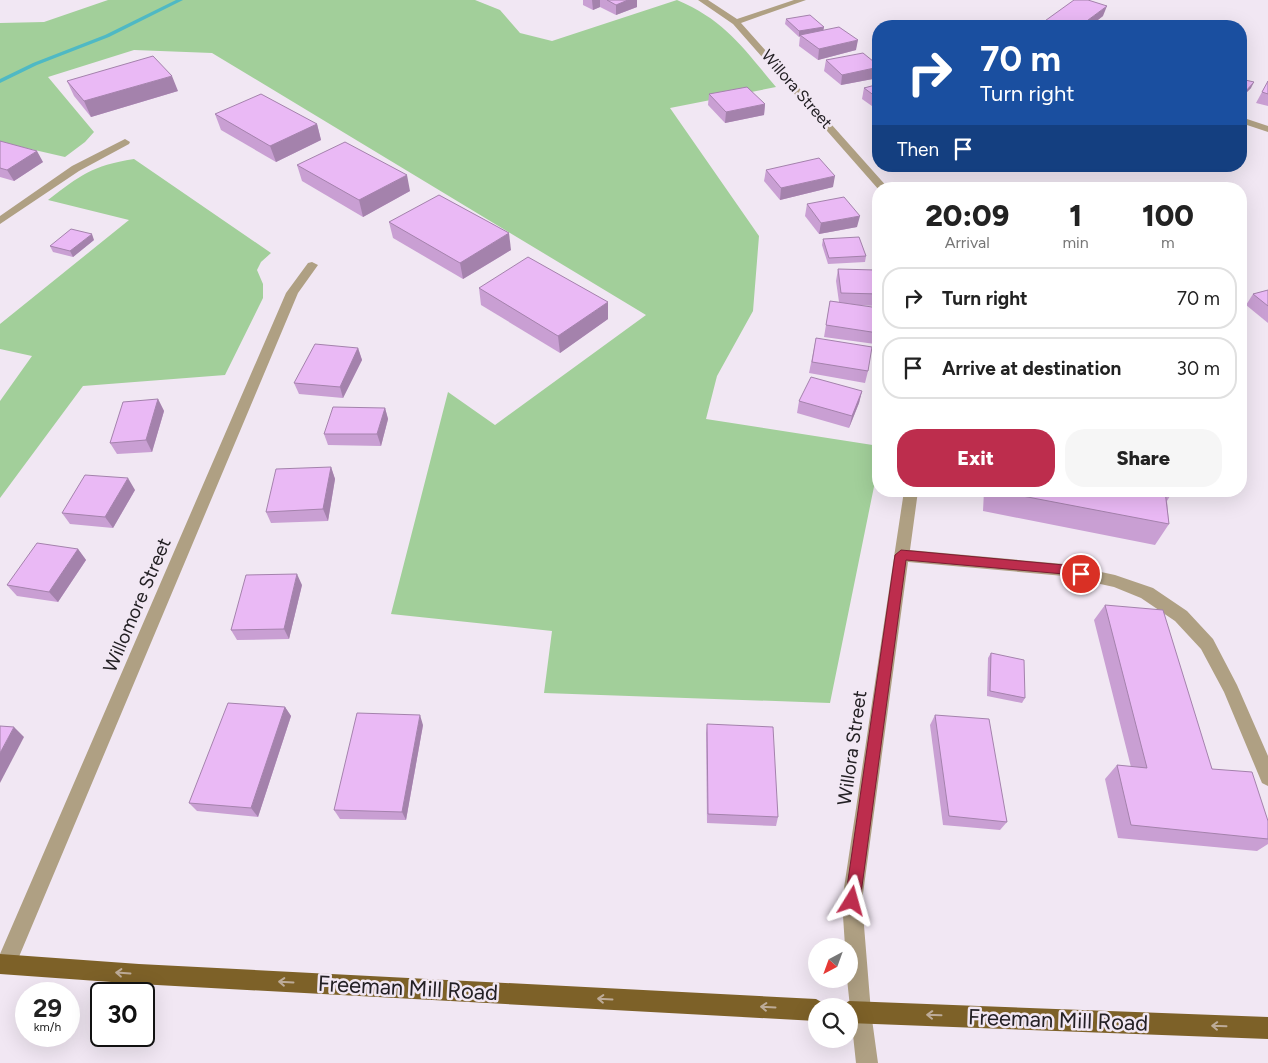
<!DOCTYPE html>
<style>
body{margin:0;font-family:Figtree,sans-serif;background:#f6f6f6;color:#222;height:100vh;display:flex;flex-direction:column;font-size:19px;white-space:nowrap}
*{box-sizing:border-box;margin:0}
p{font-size:16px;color:#767676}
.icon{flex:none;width:28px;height:28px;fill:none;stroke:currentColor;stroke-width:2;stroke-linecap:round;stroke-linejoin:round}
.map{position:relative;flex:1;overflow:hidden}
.side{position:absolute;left:872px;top:182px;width:375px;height:315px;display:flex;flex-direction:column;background:#fff;border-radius:20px;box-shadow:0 5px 20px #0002}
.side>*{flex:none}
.hud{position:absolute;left:872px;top:20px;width:375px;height:152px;border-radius:20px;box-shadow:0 5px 20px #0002;background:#1a4fa0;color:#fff;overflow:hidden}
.needle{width:32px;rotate:221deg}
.fabs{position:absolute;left:808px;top:938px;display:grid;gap:10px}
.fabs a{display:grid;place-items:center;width:50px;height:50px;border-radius:50%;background:#fff;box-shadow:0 5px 20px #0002;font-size:25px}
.speed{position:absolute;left:15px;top:982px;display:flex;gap:10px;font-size:25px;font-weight:700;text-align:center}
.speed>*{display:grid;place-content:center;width:65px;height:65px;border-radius:50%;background:#fff;box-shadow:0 5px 20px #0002;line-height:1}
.speed small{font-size:12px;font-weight:400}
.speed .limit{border:2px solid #111;border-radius:8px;background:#fff;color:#111}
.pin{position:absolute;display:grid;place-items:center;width:42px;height:42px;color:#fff;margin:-21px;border:2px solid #fff;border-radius:50%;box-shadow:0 1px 5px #0007}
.me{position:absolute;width:55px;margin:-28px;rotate:8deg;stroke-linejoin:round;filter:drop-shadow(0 0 4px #0008)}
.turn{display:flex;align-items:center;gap:18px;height:105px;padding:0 25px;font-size:22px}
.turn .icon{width:65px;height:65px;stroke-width:2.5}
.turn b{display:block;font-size:35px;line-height:42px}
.then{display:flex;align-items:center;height:48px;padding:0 25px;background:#0003;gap:10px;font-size:19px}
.eta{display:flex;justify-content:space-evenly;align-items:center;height:85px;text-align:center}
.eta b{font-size:30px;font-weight:800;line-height:35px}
.button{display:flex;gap:10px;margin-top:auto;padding:10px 25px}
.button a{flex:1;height:58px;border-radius:20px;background:#bd2d4d;color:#fff;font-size:20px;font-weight:800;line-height:58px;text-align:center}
.button a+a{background:#f6f6f6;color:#222}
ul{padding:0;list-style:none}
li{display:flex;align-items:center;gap:15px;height:62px;margin:0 10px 8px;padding:0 15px;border:2px solid #e0e0e0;border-radius:20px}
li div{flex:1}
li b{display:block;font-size:19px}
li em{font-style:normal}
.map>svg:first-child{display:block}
.green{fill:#a2cf9a}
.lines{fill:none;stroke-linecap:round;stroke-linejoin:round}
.stream{fill:#4fb9c4;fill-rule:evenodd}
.minor{fill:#afa083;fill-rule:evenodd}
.major{fill:#7d6128;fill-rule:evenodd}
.wall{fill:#c99fd3}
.shaded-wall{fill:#a482ac}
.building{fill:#eab9f5;stroke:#a482ac}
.oneway{stroke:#bdab98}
.route{fill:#bd2d4d;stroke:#7b1d32}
.labels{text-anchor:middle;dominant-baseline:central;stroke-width:5;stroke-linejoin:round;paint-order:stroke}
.far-street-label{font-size:16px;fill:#232024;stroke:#f1e7f3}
.street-label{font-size:19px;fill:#232024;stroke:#f1e7f3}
.near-street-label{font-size:22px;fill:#232024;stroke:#f1e7f3}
</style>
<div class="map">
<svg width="1268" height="1063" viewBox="0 0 1268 1063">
<rect width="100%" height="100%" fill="#f1e7f3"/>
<g class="green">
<path d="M108 0H475L500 10 520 33 552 41 677 0C726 21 743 48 776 87L670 108 759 236 753 311 717 376 706 419 879 446V462L830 703 544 693 552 631 391 614 448 392 495 425 646 315 212 53 134 50 48 77 94 132 85 142 65 157 0 142V23L44 22Z"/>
<path d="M134 159 271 253 261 262 257 270 263 284V298L225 375 83 386 0 498V401L32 356 0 349V324L129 220 48 200C81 175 91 166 134 159Z"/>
</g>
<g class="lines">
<polygon class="stream" points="176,0 183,0 109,37 37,65 0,83 0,79 33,63 105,35"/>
<g class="minor">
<polygon points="698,0 708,0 737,19 794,0 806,0 741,23 889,189 879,190 733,24"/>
<polygon points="1241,117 1268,126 1268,132 1241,123"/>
<polygon points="125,139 130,142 129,144 79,171 0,224 0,216 72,166"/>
<polygon points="312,262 318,265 298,293 13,971 6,974 0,972 0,954 286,293 308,263"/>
<polygon points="904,491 918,491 910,550 1064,564 1115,575 1153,588 1187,611 1213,639 1237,685 1268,756 1268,786 1262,783 1224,692 1201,649 1175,621 1141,598 1114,587 1064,576 908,562 862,901 871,1012 878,1063 856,1063 847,979 849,979 849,946 845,946 842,901"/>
</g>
<g class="major">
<polygon points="0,954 139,964 816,999 823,1003 825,1006 816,1006 816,1021 139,984 0,974"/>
<polygon points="849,1001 1268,1017 1268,1039 849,1023 849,1006 841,1006"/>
</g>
</g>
<g class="wall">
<polygon points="583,0 637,0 637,7 616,15 600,7 593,10 583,5"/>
<polygon points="1103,16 1090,26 1041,26 1042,23"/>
<polygon points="786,19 824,27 823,30 856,50 818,60 799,46 800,36 799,37 785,24"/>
<polygon points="826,60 879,66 878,78 841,85 824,71"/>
<polygon points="1241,79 1251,88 1242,97 1241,97"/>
<polygon points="67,81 178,91 91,117 74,96"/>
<polygon points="1268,81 1268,106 1256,103"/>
<polygon points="879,84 879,111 862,99 864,88"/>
<polygon points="709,94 765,104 764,115 725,123 708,105"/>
<polygon points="215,114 317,124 321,140 276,162 221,130"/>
<polygon points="0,141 43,162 14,181 0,177"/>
<polygon points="297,165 410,191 363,217 302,181"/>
<polygon points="917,166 942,166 920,170"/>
<polygon points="766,170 833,187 780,200 764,181"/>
<polygon points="807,204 857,227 819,234 805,216"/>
<polygon points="389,222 511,250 463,279 393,238"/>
<polygon points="823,239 866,256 865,262 828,264 822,245"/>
<polygon points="94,240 73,257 53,252 50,246"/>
<polygon points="838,269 879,293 876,306 856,305 878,333 875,344 824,337 830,301 839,302 836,281"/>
<polygon points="479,288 608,319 560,353 481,305"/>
<polygon points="1268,290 1268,323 1246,305 1253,294"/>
<polygon points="816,338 868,371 865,383 809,373"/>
<polygon points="358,348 362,360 343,398 299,394 294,383"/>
<polygon points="862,391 859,403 849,428 797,413 799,401"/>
<polygon points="158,399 164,411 152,452 117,454 110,443"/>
<polygon points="385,408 388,419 381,446 328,445 324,434"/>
<polygon points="331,467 335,479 328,521 271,523 266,512"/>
<polygon points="135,490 113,528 70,524 62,513"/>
<polygon points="984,491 1173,491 1167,501 1169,524 1155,545 983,511"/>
<polygon points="78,549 86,560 58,602 17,596 7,585"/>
<polygon points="302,585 289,639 237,640 231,630"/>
<polygon points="1105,605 1212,769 1268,821 1268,844 1257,851 1118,838 1105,779 1117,765 1131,767 1094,620"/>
<polygon points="991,653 1025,698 1022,703 987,696 988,658"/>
<polygon points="285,707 291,716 258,817 197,811 189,803"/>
<polygon points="935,715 1007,822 1000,830 943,825 930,725"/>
<polygon points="707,724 778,817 776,826 707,823 706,733"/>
<polygon points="423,725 406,820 340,819 334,810"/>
</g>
<g class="shaded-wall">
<polygon points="592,0 600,0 600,7 593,10"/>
<polygon points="628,0 637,0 637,7 616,15 616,5"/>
<polygon points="1107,6 1103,16 1090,26 1080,26"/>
<polygon points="824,27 823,32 800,35 800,36 799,37 799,31"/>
<polygon points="858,40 856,50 818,60 819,49"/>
<polygon points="879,67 878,78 841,85 842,75"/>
<polygon points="172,76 178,91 91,117 84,101"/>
<polygon points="1254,82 1251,88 1242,97 1245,92"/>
<polygon points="765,104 764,115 725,123 726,112"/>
<polygon points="317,124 321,140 276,162 270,146"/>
<polygon points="37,151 43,162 14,181 7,170"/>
<polygon points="921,166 942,166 920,170"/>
<polygon points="407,175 410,191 363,217 359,200"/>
<polygon points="835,176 833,187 780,200 781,188"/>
<polygon points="860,216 857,227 819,234 821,223"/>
<polygon points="509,233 511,250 463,279 460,263"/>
<polygon points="92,234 94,240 73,257 70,251"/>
<polygon points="608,302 608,319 560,353 558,336"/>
<polygon points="358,348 362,360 343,398 340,387"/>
<polygon points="862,391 859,403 849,428 852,416"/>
<polygon points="158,399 164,411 152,452 146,440"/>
<polygon points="385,408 388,419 381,446 377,434"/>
<polygon points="331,467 335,479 328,521 323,509"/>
<polygon points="128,478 135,490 113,528 105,517"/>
<polygon points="78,549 86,560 58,602 49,592"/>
<polygon points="297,574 302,585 289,639 284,629"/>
<polygon points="285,707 291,716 258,817 251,808"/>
<polygon points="420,715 423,725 406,820 402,812"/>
<polygon points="14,727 24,737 0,783 0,753"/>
</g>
<g class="building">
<polygon points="607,0 628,0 616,5"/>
<polygon points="1074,0 1088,0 1107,6 1080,26 1051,26 1042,23"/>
<polygon points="810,15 824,27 799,31 786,19"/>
<polygon points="839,27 858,40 819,49 800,35"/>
<polygon points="863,53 879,66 879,67 842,75 826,60"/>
<polygon points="153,56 172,76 84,101 67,81"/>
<polygon points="1241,79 1254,82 1245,92 1241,91"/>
<polygon points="1268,81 1268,94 1262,92"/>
<polygon points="879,84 879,99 864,88"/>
<polygon points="747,87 765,104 726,112 709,94"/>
<polygon points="261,94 317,124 270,146 215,114"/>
<polygon points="0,141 37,151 7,170 0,168"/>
<polygon points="345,142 407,175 359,200 297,165"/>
<polygon points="819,158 835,176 781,188 766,170"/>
<polygon points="439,195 509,233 460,263 389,222"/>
<polygon points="844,197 860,216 821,223 807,204"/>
<polygon points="71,229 92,234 70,251 50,246"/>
<polygon points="859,237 866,256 829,258 823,239"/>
<polygon points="528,257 608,302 558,336 479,288"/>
<polygon points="838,269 875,270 879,294 841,293"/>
<polygon points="1268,290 1268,306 1253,294"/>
<polygon points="830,301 879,308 878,333 826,325"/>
<polygon points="816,338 872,347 868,371 812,362"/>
<polygon points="315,344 358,348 340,387 294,383"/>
<polygon points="811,377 862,391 852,416 799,401"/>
<polygon points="158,399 146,440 110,443 123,402"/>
<polygon points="333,407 385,408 377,434 324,434"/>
<polygon points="331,467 323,509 266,512 276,469"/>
<polygon points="85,475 128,478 105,517 62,513"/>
<polygon points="996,491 1165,491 1169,524"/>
<polygon points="37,543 78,549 49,592 7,585"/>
<polygon points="297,574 284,629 231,630 246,575"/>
<polygon points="1105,605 1163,610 1212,769 1252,772 1268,821 1268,839 1131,825 1117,765 1147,768"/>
<polygon points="991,653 1024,660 1025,698 990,691"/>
<polygon points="228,703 285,707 251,808 189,803"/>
<polygon points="357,713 420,715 402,812 334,810"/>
<polygon points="935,715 989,719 1007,822 949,816"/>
<polygon points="707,724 773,727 778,817 708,814"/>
<polygon points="0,726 14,727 0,753"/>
</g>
<defs><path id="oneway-shaft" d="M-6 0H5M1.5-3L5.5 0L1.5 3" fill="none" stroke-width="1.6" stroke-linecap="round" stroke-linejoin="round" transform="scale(1.25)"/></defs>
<g class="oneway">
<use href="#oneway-shaft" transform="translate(123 973) rotate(-176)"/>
<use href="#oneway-shaft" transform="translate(286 982) rotate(-177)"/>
<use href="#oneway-shaft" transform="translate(605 999) rotate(-177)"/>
<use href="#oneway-shaft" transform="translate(768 1007) rotate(-177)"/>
<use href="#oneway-shaft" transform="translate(934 1015) rotate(-178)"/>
<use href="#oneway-shaft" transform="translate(1219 1026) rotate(-178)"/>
</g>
<polygon class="route" points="901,550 1064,565 1086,570 1087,574 1086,577 1081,578 1064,574 906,560 860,901 858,907 852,909 847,907 845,901 895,555"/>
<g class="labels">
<g class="far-street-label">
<text transform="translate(797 89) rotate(49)">Willora Street</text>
</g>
<g class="street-label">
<text transform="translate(137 605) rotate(-67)">Willomore Street</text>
<text transform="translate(852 748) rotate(-82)">Willora Street</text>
</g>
<g class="near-street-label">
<text transform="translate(408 988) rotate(3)">Freeman Mill Road</text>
<text transform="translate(1058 1020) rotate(2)">Freeman Mill Road</text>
</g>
</g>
</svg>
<div class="fabs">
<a><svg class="needle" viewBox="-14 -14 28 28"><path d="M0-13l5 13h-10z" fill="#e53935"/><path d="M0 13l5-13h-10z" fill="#767676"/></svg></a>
<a><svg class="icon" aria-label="search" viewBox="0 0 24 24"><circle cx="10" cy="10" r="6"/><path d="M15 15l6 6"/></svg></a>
</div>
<div class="speed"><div>29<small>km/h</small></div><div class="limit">30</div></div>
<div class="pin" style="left:1081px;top:574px;background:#d93025"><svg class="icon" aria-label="arrive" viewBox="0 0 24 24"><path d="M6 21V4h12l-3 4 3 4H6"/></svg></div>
<svg class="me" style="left:852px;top:901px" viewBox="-20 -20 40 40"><path d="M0-17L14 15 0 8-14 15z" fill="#bd2d4d" stroke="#fff" stroke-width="4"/></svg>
<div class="hud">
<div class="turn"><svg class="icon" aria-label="right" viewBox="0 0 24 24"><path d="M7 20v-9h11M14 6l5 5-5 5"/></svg><div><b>70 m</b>Turn right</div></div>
<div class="then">Then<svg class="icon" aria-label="arrive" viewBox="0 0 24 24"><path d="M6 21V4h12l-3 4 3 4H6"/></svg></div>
</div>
<section class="side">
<div class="eta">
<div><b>20:09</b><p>Arrival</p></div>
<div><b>1</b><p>min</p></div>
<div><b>100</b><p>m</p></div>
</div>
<ul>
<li><svg class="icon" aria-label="right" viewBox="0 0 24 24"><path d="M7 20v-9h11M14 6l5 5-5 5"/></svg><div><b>Turn right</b></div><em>70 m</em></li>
<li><svg class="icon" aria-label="arrive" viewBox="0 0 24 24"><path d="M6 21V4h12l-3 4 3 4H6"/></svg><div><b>Arrive at destination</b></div><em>30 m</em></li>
</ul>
<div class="button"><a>Exit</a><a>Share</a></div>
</section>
</div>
